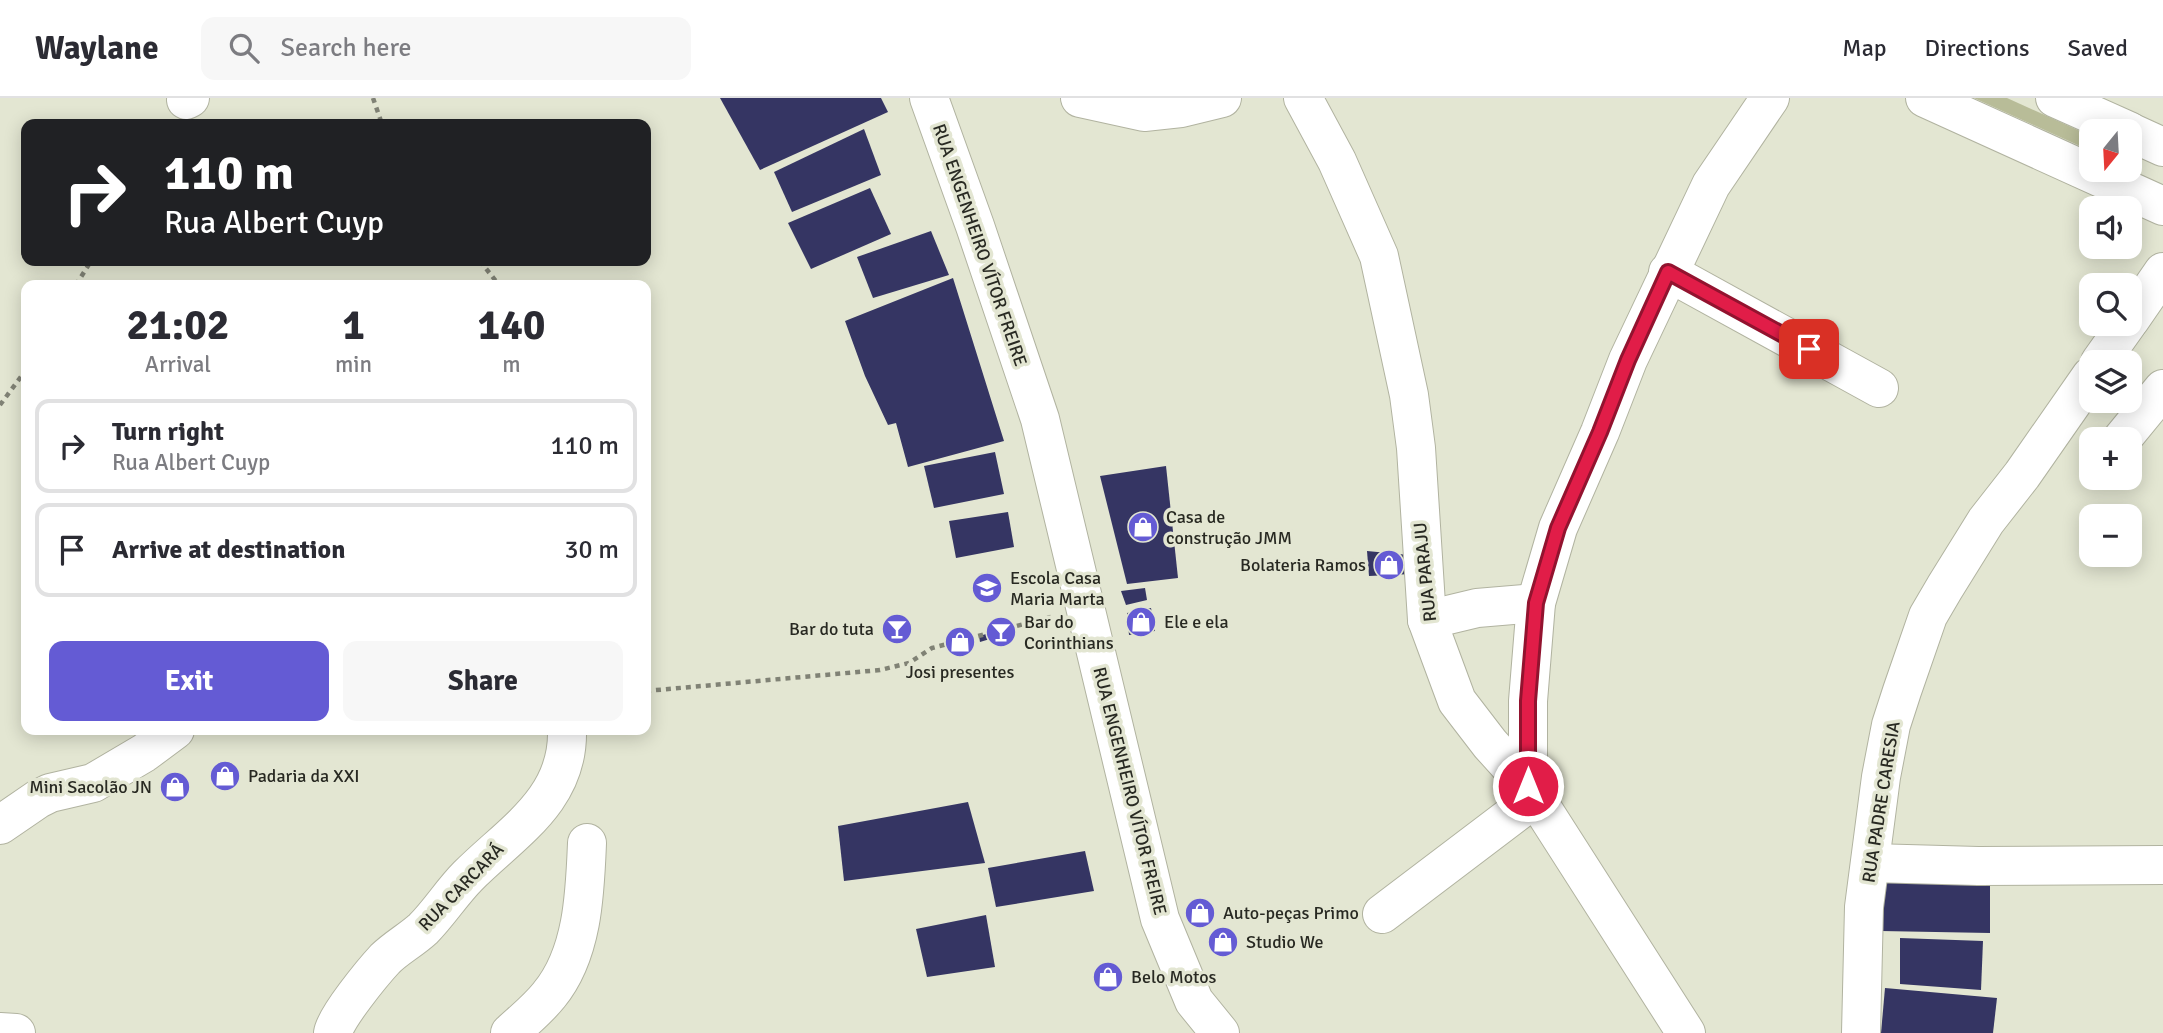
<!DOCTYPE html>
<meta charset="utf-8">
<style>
body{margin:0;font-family:Signika,sans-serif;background:#f7f7f7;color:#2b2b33;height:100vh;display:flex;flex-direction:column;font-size:26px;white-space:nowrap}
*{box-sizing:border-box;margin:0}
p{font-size:23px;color:#7c7c81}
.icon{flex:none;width:38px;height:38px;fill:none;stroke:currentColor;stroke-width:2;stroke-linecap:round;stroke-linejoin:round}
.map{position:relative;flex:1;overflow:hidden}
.panel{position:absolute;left:21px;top:182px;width:630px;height:455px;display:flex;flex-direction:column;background:#fff;border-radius:14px;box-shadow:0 4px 18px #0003}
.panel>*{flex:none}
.guide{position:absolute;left:21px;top:21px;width:630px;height:147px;border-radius:14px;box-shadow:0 4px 18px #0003;background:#202124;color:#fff;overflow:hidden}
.needle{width:46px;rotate:198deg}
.tools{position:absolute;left:2079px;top:21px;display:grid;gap:14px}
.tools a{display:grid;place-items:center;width:63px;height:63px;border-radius:14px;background:#fff;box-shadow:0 4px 18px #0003;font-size:35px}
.pin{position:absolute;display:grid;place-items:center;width:60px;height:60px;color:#fff;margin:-30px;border-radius:14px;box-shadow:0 4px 10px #0006}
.me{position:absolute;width:77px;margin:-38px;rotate:0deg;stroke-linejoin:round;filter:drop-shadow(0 0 5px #0008)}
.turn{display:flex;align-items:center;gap:24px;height:147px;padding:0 28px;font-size:32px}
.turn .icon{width:91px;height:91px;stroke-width:2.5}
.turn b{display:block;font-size:49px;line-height:60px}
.eta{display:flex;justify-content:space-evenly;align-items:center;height:119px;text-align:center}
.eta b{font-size:42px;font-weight:700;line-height:49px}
.cta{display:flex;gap:14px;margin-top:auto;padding:14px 28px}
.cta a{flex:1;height:80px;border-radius:14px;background:#645bd4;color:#fff;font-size:28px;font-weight:700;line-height:80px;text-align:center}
.cta a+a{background:#f7f7f7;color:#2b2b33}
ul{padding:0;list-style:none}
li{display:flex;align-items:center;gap:21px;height:94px;margin:0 14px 10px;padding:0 14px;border:4px solid #e1e1e2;border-radius:14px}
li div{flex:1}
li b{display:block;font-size:26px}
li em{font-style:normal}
header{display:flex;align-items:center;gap:42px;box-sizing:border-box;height:98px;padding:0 35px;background:#fff;border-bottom:2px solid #e1e1e2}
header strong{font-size:33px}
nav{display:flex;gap:38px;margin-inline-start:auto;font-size:24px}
.search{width:490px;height:63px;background:#f7f7f7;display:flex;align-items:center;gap:18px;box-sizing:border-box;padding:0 24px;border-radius:14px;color:#7c7c81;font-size:26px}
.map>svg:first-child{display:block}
.green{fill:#b8bc98}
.building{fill:#353563}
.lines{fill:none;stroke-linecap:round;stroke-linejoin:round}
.minor-casing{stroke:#b1b3a0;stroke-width:40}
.major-casing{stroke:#b1b3a0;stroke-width:40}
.path{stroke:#808275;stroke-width:4.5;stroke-dasharray:5 5;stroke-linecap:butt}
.minor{stroke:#fff;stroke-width:38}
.major{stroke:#fff;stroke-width:38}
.route-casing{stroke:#92132f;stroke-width:18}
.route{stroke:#e11d48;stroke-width:12}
.labels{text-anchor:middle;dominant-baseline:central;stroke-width:7;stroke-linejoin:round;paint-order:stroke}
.street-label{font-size:18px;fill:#282922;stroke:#e3e6d2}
.poi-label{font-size:18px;fill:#282922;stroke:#e3e6d2;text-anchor:start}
</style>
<header>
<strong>Waylane</strong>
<div class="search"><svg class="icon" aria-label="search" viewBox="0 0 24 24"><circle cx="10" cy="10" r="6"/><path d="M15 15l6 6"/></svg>Search here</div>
<nav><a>Map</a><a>Directions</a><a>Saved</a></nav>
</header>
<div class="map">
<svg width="2163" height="935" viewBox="0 0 2163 935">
<rect width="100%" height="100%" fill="#e3e6d2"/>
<polygon class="green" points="1974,0 2007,0 2091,38 2091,53"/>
<g class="building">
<polygon points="720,0 881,0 888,14 760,72"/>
<polygon points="864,31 881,77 792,114 774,74"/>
<polygon points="870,90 891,136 811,171 788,125"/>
<polygon points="931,133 949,177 873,200 857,159"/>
<polygon points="953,180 1004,343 908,369 896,325 888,327 865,278 845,223"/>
<polygon points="995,354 1004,396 934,410 924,368"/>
<polygon points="1166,368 1178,480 1127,486 1100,378"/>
<polygon points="1008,414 1014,449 956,460 949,423"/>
<polygon points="1367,453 1409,457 1412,476 1369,478"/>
<polygon points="1145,490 1147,502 1126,507 1121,493"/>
<polygon points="1151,510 1155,533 1129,537 1127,515"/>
<polygon points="1012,529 1013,534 980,544 979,538"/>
<polygon points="968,704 985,765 844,783 838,728"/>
<polygon points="1085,753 1094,793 996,809 988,770"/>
<polygon points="1883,784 1990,786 1990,835 1881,833"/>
<polygon points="986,817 995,869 927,879 916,831"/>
<polygon points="1900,840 1983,843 1981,892 1900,886"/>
<polygon points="1885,890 1997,900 1993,935 1881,935"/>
</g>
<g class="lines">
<g class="minor-casing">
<g id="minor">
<polyline points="929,0 975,128 1040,321 1160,821 1194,903 1220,935"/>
<polyline points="1080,0 1144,14 1181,10 1222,0"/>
<polyline points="1303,0 1337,63 1379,158 1409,297 1416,350 1427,522 1457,603 1490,646 1528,688 1686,935"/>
<polyline points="186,2 190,0"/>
<polyline points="1668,174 1879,290"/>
<polyline points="2130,222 2163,174"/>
<polyline points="2100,264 2127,226"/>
<polyline points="2122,341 2163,291"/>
<polyline points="1427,522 1477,510 1536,505"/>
<polyline points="1528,688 1528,603 1536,505 1558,430 1600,334 1628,262 1711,87 1770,0"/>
<polyline points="0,727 38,701 50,695 93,685 144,655 175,632"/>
<polyline points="1871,765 1978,768 2163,767"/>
<polyline points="1382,816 1535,700"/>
<polyline points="0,934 16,935"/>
<path d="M333 935C335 920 373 874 385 861 396 850 411 842 423 831 439 815 452 794 468 778 512 734 569 702 567 632"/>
<path d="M510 935C523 923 538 911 549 897 583 856 585 795 587 745"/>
<polyline points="1861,935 1864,809 1881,679 1891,627 1902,593 1928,518 1945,489 1986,423 2022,377 2091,278"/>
</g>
</g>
<g class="major-casing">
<g id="major">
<polyline points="1925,0 2163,108"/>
<polyline points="2055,0 2129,33"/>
<polyline points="2130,34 2163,49"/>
</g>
</g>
<g class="path">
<polyline points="373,0 382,26"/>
<polyline points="480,163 499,187"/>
<polyline points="76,187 91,163"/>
<polyline points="0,307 26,272"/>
<polyline points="646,593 880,572 909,565 932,550 1051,519"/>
</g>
<use href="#minor" class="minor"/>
<use href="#major" class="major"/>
</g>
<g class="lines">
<g class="route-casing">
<polyline id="route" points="1528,688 1528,603 1536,505 1558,430 1600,334 1628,262 1668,174 1809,251"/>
</g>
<use href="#route" class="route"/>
</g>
<defs>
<g id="shop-disc" transform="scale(1.575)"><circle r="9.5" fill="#645bd4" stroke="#e3e6d2"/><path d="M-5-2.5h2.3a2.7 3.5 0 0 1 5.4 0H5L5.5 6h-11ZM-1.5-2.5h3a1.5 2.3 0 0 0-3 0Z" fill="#fff"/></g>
<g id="school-disc" transform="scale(1.575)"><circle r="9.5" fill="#645bd4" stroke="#e3e6d2"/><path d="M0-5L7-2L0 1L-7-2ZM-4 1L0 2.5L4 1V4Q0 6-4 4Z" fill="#fff"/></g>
<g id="bar-disc" transform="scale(1.575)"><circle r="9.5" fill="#645bd4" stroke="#e3e6d2"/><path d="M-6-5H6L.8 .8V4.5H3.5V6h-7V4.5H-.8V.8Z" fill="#fff"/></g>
</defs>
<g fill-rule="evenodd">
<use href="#shop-disc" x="1143" y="429"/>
<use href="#shop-disc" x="1389" y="467"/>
<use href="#school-disc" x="987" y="490"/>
<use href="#shop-disc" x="1141" y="524"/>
<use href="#bar-disc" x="897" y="531"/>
<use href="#bar-disc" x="1001" y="534"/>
<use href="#shop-disc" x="960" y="544"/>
<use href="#shop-disc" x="225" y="678"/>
<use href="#shop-disc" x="175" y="689"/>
<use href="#shop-disc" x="1200" y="815"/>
<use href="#shop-disc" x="1223" y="844"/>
<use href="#shop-disc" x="1108" y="879"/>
</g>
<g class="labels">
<g class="street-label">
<text transform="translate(980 147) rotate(71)">RUA ENGENHEIRO VÍTOR FREIRE</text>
<text transform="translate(1425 474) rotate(-96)">RUA PARAJU</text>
<text transform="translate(1130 693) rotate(76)">RUA ENGENHEIRO VÍTOR FREIRE</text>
<text transform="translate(1881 704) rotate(-81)">RUA PADRE CARESIA</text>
<text transform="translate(461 789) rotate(-46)">RUA CARCARÁ</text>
</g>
<g class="poi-label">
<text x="1166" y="419">Casa de<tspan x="1166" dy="21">construção JMM</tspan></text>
<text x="1366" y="467" text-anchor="end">Bolateria Ramos</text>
<text x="1010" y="480">Escola Casa<tspan x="1010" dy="21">Maria Marta</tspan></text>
<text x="1024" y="524">Bar do<tspan x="1024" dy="21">Corinthians</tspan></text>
<text x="1164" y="524">Ele e ela</text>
<text x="874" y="531" text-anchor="end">Bar do tuta</text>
<text x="960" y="574" text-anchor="middle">Josi presentes</text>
<text x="248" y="678">Padaria da XXI</text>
<text x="152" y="689" text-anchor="end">Mini Sacolão JN</text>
<text x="1223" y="815">Auto-peças Primo</text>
<text x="1246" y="844">Studio We</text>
<text x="1131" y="879">Belo Motos</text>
</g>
</g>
</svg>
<div class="tools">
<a><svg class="needle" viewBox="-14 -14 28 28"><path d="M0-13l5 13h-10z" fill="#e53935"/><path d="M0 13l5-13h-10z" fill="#7c7c81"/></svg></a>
<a><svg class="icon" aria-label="sound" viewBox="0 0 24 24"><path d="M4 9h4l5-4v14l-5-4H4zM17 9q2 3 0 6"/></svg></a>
<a><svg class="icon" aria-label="search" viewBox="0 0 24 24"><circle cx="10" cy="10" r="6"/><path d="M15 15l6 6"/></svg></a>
<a><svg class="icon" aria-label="layers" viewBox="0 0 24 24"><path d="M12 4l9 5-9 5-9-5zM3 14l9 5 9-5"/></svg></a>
<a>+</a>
<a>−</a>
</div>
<div class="pin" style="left:1809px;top:251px;background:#d93025"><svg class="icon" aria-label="arrive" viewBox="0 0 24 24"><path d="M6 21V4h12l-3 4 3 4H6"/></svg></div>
<svg class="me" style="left:1528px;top:688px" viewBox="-20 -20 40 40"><circle r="17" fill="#e11d48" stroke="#fff" stroke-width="3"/><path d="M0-11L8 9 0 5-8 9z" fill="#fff"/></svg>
<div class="guide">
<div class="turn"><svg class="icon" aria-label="right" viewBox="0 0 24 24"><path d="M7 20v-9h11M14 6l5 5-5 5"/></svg><div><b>110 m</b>Rua Albert Cuyp</div></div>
</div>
<section class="panel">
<div class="eta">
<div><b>21:02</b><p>Arrival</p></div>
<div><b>1</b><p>min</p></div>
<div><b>140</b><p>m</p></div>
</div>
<ul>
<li><svg class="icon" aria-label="right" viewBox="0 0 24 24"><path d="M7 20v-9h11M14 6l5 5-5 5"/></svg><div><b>Turn right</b><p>Rua Albert Cuyp</p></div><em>110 m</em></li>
<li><svg class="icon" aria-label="arrive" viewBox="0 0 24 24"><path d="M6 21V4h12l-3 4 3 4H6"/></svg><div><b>Arrive at destination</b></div><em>30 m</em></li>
</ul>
<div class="cta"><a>Exit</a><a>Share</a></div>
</section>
</div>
